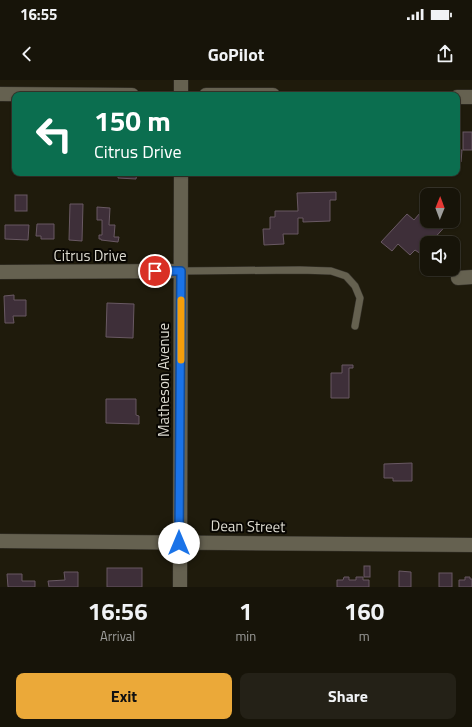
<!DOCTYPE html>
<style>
body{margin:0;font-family:"Titillium Web",sans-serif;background:#242117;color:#f1f3f6;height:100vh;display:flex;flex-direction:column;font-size:15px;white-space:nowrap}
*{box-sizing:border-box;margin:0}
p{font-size:13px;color:#9e9e9c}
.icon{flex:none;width:22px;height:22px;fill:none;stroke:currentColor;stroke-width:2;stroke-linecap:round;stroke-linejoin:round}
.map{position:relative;height:507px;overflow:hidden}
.details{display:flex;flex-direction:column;background:#171409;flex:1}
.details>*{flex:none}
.banner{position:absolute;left:12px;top:12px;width:448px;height:84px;border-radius:8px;box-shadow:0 1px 3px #0004,0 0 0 1px #36332a;background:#0b6e4f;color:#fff;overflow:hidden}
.needle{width:26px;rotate:1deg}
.buttons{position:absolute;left:420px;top:108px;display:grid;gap:8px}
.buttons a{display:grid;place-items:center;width:40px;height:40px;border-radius:8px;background:#171409;box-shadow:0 1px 3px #0004,0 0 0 1px #36332a;font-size:20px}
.pin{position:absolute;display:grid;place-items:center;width:34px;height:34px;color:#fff;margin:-17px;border:2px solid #fff;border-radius:50%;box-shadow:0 1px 4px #0007}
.me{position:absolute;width:44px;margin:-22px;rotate:0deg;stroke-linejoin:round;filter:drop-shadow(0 0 3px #0008)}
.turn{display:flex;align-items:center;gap:14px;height:84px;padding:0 16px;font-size:18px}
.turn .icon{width:52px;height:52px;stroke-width:2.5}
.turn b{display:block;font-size:28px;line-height:34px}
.eta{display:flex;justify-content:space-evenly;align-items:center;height:68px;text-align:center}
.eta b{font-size:24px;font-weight:700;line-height:28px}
.cta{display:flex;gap:8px;margin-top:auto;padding:8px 16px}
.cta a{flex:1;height:46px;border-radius:8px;background:#eba939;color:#111;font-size:16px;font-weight:700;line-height:46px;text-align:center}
.cta a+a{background:#242117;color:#f1f3f6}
.status{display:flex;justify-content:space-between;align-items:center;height:28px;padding:0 20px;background:#171409;direction:ltr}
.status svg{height:11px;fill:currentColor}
header{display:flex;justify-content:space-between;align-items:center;height:52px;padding:0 16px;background:#171409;font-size:18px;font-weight:700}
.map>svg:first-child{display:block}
.building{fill:#3e2f39;stroke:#695963}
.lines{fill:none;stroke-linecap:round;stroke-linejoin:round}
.service-casing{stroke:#38352e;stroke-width:8}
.minor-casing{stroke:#38352e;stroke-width:15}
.service{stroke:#656150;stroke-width:7}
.minor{stroke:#656150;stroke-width:14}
.route-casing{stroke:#114b97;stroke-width:10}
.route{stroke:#1a73e8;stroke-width:7}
.slow{stroke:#f59e0b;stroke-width:7}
.labels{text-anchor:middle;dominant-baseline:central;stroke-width:4;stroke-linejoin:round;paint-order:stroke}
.street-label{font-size:15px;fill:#dddbd1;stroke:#080602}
</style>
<div class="status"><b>16:55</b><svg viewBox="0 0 49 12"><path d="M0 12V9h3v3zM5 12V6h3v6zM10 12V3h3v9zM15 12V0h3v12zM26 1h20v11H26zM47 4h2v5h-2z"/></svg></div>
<header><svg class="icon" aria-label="back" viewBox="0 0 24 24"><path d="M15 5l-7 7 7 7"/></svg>GoPilot<svg class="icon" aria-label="share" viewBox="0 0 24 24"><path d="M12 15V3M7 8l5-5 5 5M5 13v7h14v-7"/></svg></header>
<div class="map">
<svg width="472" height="507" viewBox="0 0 472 507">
<rect width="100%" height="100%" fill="#1f1b0c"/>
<g class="building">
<rect x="463" y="52" width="9" height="18"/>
<polygon points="457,70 462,70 461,82 457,82"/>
<polygon points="118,93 137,93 136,99 118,98"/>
<polygon points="430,108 438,115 427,115 427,126 420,120"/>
<polygon points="336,112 336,120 330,120 330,141 303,142 303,138 298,138 298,154 283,154 284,164 264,165 263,149 270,149 270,137 275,137 275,131 298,131 297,113"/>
<rect x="15" y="115" width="12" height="16"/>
<polygon points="70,124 83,124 82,161 69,160"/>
<polygon points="97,127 110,128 109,145 115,145 114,157 119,157 118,162 101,160 101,159 99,159 99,155 102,155 102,140 97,140"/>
<polygon points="420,133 426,138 427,137 427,141 450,141 430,163 427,163 427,167 421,174 415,170 410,175 398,164 392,171 381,162 407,134 414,140"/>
<polygon points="37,144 54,144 54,159 41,159 41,156 36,156"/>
<polygon points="5,145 29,145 28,160 5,159"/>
<polygon points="14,215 14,220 26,220 26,236 13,236 14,243 5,243 4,216"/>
<polygon points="107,223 134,224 133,258 106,257"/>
<polygon points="342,285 353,285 353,288 349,288 349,318 331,318 331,293 342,293"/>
<polygon points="106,319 136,319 136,335 139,336 139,344 106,343"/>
<polygon points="412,383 412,401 393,401 393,398 384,398 384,384"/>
<rect x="364" y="486" width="6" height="11"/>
<rect x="107" y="488" width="35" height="19"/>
<polygon points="399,491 411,492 411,507 399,507"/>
<polygon points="64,492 78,492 78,507 49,507 48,501 65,500"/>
<rect x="439" y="493" width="13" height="14"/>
<polygon points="7,494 22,494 22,501 35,501 35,507 8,507"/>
<polygon points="344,497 349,497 349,500 356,500 356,497 363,497 363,500 369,500 369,507 337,507 337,500 343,500"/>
<polygon points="465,497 470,497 470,499 472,499 472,507 459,507 459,500 465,500"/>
</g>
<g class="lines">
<g class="service-casing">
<polyline id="service" points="181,191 300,190 331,191 346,196 355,206 360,218 355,246"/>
</g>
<g class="minor-casing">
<g id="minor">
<polyline points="0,14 132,15"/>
<polyline points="181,15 181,0"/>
<polyline points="206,15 273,15"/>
<polyline points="457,17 472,17"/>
<polyline points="0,192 181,191"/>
<polyline points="458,198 472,197"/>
<polyline points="0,461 472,465"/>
<polyline points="180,507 181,93"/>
</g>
</g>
<use href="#service" class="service"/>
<use href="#minor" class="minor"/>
</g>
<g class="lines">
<g class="route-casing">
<polyline id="route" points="155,191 181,191 179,463"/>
</g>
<use href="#route" class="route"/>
<polyline class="slow" points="181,280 181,220"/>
</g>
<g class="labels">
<g class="street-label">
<text x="90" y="175">Citrus Drive</text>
<text transform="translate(163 300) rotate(-90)">Matheson Avenue</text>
<text transform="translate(248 446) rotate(1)">Dean Street</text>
</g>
</g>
</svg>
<div class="buttons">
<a><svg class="needle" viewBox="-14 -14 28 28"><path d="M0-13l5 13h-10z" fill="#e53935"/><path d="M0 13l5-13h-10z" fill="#9e9e9c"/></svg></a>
<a><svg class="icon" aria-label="sound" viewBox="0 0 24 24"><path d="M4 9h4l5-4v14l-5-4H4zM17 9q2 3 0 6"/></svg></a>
</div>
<div class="pin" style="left:155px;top:191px;background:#d93025"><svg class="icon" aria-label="arrive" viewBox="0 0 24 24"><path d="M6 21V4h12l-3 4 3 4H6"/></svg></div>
<svg class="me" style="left:179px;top:463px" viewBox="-20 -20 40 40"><circle r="19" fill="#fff"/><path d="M0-13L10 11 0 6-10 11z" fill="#1a73e8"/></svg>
<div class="banner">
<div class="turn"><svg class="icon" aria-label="left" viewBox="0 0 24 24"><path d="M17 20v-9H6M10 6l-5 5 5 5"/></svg><div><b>150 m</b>Citrus Drive</div></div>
</div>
</div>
<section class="details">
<div class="eta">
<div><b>16:56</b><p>Arrival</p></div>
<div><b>1</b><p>min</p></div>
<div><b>160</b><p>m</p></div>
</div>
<div class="cta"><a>Exit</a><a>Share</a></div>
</section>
